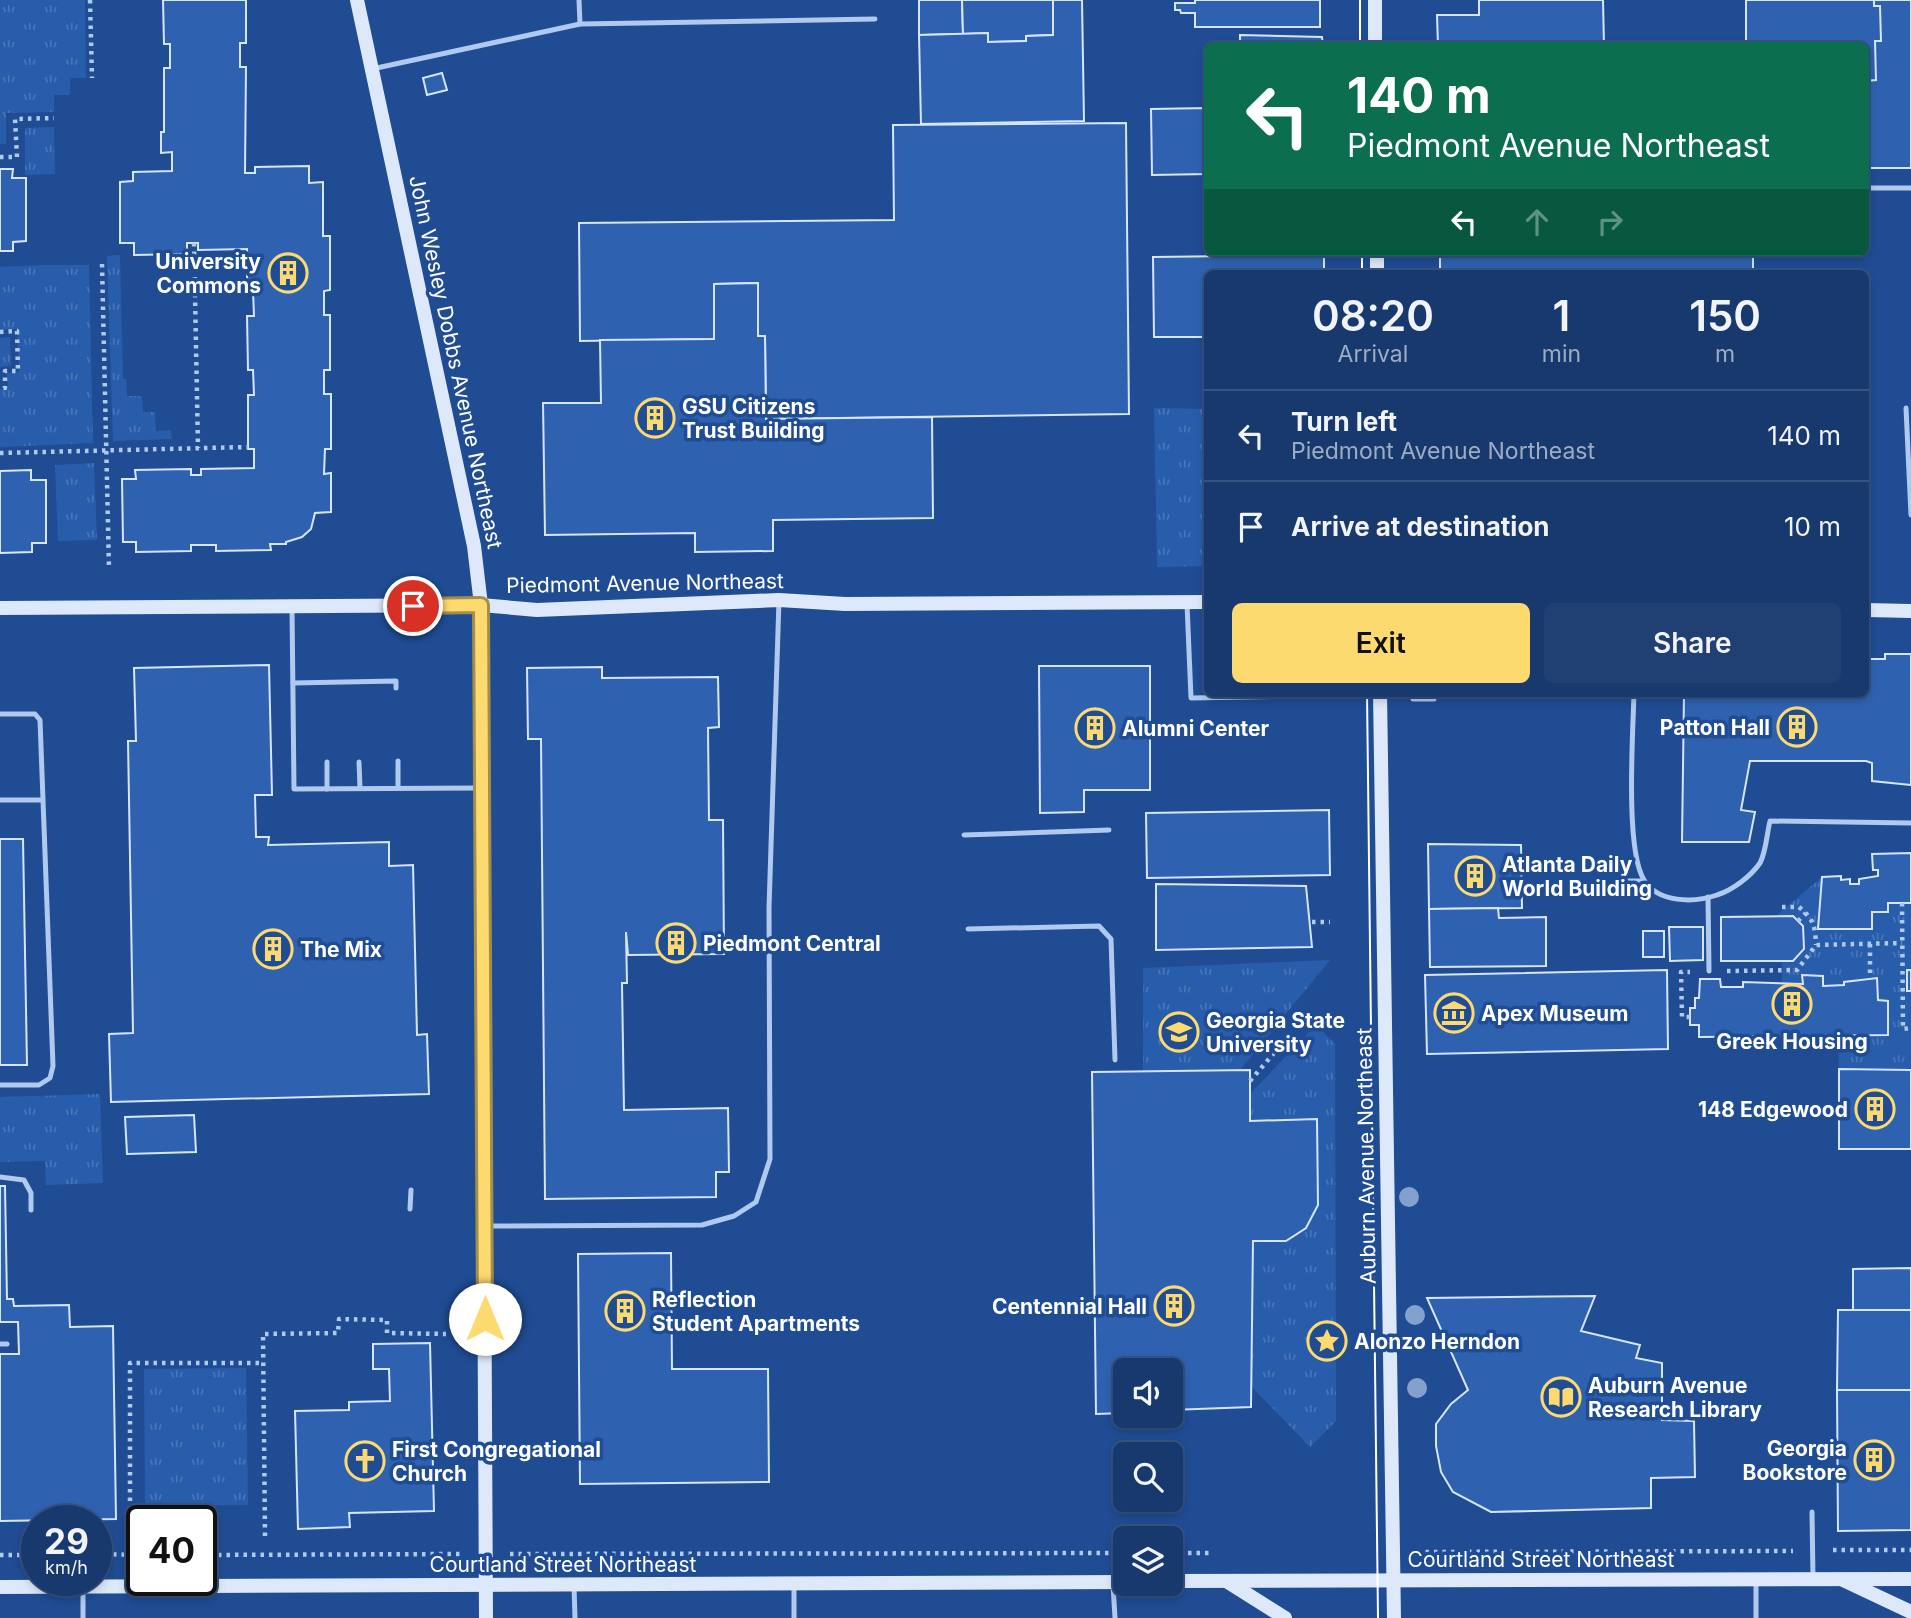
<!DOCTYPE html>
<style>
body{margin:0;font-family:Inter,sans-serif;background:#204073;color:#f1f3f6;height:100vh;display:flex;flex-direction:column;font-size:26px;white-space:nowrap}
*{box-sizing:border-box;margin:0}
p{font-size:23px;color:#9eacc2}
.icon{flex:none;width:38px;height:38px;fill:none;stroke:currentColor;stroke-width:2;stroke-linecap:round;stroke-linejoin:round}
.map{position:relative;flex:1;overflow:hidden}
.side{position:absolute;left:1204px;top:270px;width:665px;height:427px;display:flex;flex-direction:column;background:#17396e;border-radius:10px;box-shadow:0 4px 10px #0003,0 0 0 2px #365381}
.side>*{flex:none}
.hud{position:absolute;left:1204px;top:42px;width:665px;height:214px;border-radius:10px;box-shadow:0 4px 10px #0003,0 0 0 2px #365381;background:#0b6e4f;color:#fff;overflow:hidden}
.tools{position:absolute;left:1113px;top:1358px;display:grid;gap:14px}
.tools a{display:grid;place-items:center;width:70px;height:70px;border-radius:10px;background:#17396e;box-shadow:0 4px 10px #0003,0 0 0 2px #365381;font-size:35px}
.speed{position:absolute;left:21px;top:1505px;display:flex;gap:14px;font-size:35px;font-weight:700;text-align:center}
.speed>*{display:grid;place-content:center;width:91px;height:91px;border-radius:50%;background:#17396e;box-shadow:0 4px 10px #0003,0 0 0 2px #365381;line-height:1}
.speed small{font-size:18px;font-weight:400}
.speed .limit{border:4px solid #111;border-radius:10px;background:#fff;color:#111}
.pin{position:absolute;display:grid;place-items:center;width:60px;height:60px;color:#fff;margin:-30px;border:4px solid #fff;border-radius:50%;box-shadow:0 2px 7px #0007}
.me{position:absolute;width:77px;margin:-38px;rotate:0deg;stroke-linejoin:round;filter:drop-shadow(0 0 5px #0008)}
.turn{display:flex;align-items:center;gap:24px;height:147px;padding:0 28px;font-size:32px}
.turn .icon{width:91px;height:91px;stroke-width:2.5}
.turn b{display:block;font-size:49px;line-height:60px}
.lanes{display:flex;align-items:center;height:66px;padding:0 28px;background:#0003;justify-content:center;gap:35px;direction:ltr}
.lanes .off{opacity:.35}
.eta{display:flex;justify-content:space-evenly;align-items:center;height:119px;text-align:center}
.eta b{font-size:42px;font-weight:600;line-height:49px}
.primary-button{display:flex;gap:14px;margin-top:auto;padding:14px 28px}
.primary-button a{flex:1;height:80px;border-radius:10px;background:#fcda70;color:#111;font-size:28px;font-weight:600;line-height:80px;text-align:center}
.primary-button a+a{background:#204073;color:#f1f3f6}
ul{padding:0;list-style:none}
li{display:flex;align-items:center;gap:21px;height:91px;padding:0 28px;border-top:2px solid #365381}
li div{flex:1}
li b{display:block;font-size:26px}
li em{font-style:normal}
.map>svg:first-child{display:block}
.grass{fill:url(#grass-tufts)}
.building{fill:#2e62b0;stroke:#d6e5fa;stroke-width:2}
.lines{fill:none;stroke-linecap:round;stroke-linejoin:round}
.path{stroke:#b0c9ee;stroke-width:4.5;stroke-dasharray:3.5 5;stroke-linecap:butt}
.lane{stroke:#b0c9ee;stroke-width:5}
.secondary{stroke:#dde8fa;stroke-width:14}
.tram{stroke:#fff;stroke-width:2}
.tree{fill:#84a0cc}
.route-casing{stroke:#a48e49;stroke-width:18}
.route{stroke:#fcda70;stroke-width:12}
.labels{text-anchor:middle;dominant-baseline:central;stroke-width:7;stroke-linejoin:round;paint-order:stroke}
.poi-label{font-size:21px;font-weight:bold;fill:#fff;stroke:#1f4c93;text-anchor:start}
.street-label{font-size:21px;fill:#fff;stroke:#1f4c93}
</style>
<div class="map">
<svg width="1911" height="1618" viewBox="0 0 1911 1618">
<defs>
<pattern id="grass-tufts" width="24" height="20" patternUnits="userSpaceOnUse" patternTransform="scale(1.75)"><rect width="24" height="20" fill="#285dac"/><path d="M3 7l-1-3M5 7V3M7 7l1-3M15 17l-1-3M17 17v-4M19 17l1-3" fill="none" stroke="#4875b8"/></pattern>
</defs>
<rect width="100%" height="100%" fill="#1f4c93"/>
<g class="grass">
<polygon points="0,0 85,0 86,78 70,78 70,95 54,95 54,112 6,113 6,144 0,144"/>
<polygon points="54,127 55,174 25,175 25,128"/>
<polygon points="120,255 123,379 126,379 127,396 142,396 143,412 155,412 156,431 171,430 172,439 113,441 107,256"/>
<polygon points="41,265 89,265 93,443 0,447 0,389 8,389 7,373 19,372 17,329 0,330 0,267"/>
<polygon points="10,337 11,366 0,367 0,338"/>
<polygon points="1154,408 1207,409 1207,566 1157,567"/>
<polygon points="94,463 97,540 58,541 55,465"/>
<polygon points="1822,877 1819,929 1871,929 1872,912 1888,903 1911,903 1911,970 1907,970 1907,990 1911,991 1911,1070 1839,1069 1838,1035 1888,1035 1888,1001 1878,1000 1877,978 1862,978 1861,982 1844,985 1823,986 1823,976 1803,975 1802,984 1782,985 1782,961 1804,949 1803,926 1793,916 1776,916"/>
<polygon points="1330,960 1240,1070 1143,1071 1143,968"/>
<polygon points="1316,1025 1335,1044 1336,1421 1310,1447 1251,1386 1253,1241 1286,1241 1306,1228 1318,1205 1317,1120 1250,1121 1251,1093"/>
<polygon points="100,1094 103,1183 46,1185 45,1161 0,1162 0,1097"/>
<polygon points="246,1368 248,1505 145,1506 144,1369"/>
</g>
<g class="building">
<polygon points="163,0 246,0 246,43 240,43 240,67 246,67 245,173 255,173 255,167 309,166 309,183 323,182 323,236 330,236 330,290 324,291 324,315 330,315 330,370 324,370 324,394 331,394 331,449 325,449 324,474 331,473 331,512 315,513 311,529 302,537 286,542 286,544 270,544 271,550 216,551 216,545 191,545 191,551 136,552 136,542 123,542 122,479 136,479 135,470 191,469 191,475 201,475 201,469 254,468 254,449 248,449 248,395 254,395 253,370 248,370 247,316 254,316 253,291 247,291 247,249 198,250 198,243 187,243 187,254 134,255 134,243 120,243 120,182 133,181 133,172 172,171 172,152 161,153 161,132 164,132 164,68 170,68 170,44 164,44"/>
<polygon points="919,0 962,0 963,34 919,35"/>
<polygon points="962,0 1053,0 1053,35 1026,36 1026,41 988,42 988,33 963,34"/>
<polygon points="1053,0 1082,0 1084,121 921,124 919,35 988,33 988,42 1026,41 1026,36 1053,35"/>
<polygon points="1195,0 1320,0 1320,27 1195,27 1195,13 1181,13 1180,10 1175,10 1175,3 1195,3"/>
<polygon points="1479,0 1603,0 1604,46 1438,46 1437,15 1479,15"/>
<rect x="1746" y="0" width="45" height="46"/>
<polygon points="1746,0 1911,0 1911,168 1866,168 1866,46 1746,46"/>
<polygon points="1874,0 1911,0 1911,168 1866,168 1866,81 1876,80 1875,41 1881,41 1880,6 1874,6"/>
<polygon points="1240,35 1322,37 1323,46 1240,46"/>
<polygon points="442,73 447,90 427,95 423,78"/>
<polygon points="1204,78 1208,78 1208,107 1205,107"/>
<polygon points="1208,108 1208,174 1152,175 1151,109"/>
<polygon points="1126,123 1129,414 766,419 765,336 758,336 758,283 714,284 714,339 580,341 579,223 894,220 893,125"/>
<polygon points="0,169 13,169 12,178 26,178 26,241 13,242 13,251 0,251"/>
<rect x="1440" y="252" width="313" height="21"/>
<polygon points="1324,255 1324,273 1208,273 1208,337 1154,337 1153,257"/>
<polygon points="758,283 758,336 765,336 766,419 932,417 933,518 773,520 773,551 695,552 695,533 545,535 543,403 601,403 600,340 714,339 714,284"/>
<polygon points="31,470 31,480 46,480 46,543 32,543 32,552 0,553 0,471"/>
<polygon points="1885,654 1911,654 1911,785 1872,781 1872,763 1866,761 1750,761 1741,810 1755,812 1749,842 1682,842 1684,693 1866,693 1866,659 1885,659"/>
<polygon points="269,665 272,795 255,795 256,837 269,837 268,845 389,842 389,866 413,865 417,1035 427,1034 429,1094 111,1102 109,1034 133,1033 128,741 136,741 134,668"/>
<polygon points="1039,666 1150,666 1150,790 1084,790 1084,812 1040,813"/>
<polygon points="602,667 602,678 718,677 719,727 708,728 709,820 723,820 724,954 628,955 626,932 627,983 622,983 624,1110 728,1108 729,1172 716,1172 716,1197 545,1199 541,739 528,739 527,668"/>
<polygon points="1329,810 1330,875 1147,878 1146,813"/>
<polygon points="0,839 23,839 27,1065 0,1065"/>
<polygon points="1428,844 1521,845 1522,908 1429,909"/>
<polygon points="1911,853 1911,903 1888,903 1888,912 1872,912 1872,929 1818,929 1822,877 1841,876 1841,880 1850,879 1850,884 1859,884 1859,879 1878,876 1878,870 1873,870 1872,854"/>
<polygon points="1156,884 1306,886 1312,947 1156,950"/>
<polygon points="1498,908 1499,918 1546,917 1546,966 1430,967 1429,909"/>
<polygon points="1793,916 1803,926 1804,949 1793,961 1721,961 1721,917"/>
<polygon points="1669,927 1703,927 1703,960 1670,961"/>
<rect x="1643" y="931" width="21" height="26"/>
<polygon points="1667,970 1668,1049 1427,1054 1425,975"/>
<rect x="1907" y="970" width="4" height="21"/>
<polygon points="1802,975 1823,976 1823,986 1844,985 1844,982 1877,978 1878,1000 1888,1001 1888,1035 1699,1037 1699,1025 1690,1025 1690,1008 1695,1008 1695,998 1699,998 1700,979 1720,979 1721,987 1743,987 1743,982 1803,984"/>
<polygon points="1839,1069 1911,1070 1911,1149 1839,1149"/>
<polygon points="1250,1070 1250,1121 1317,1119 1318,1205 1306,1228 1286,1241 1253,1241 1251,1407 1171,1410 1171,1370 1125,1370 1125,1413 1096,1414 1092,1072"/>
<polygon points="194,1115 196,1152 127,1154 125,1117"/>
<polygon points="0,1186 5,1186 7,1299 13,1299 14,1306 69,1305 70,1327 113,1326 116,1519 0,1521 0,1354 19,1354 18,1322 0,1322"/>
<polygon points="671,1253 672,1369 768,1369 769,1482 580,1484 578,1254"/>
<polygon points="1911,1268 1911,1310 1853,1310 1853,1269"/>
<polygon points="1595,1296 1581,1331 1640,1345 1636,1358 1662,1363 1662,1420 1694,1421 1695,1477 1651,1478 1651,1508 1491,1512 1453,1492 1441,1472 1436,1446 1436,1424 1451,1404 1468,1390 1427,1298"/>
<polygon points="1838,1310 1911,1310 1911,1390 1837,1390"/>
<polygon points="430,1343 434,1511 349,1513 350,1527 298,1529 295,1411 349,1410 349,1402 390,1401 389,1369 373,1369 373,1344"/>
<polygon points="1837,1390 1911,1390 1911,1530 1838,1531"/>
</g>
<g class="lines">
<g class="path">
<polyline points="90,0 92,78"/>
<polyline points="0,157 17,157 15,119 54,118"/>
<polyline points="194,243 198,448"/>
<polyline points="102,264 109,569"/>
<polyline points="0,332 17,331 18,371 5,371 5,388 0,388"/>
<polyline points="0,453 248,447"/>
<polyline points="1902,903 1903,1029 1911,1028"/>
<path d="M1782 907H1799C1814 920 1815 925 1816 945"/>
<polyline points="1798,921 1806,913"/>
<polyline points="1312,922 1330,922"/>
<polyline points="1870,944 1870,978"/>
<polyline points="1727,971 1797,970 1816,945 1902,943"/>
<polyline points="1690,1017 1682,1017 1681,972 1690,972"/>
<polyline points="1250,1081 1310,1011"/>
<polyline points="130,1535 130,1363 263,1363"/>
<polyline points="265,1536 263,1334 338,1333 339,1319 387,1320 387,1333 446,1334"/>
<polyline points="1833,1550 1911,1550"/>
<polyline points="1417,1552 1793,1551"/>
<polyline points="1171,1553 1212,1553"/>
<polyline points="96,1554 142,1555"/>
<polyline points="510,1554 1125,1553"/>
<polyline points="0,1555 37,1555"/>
<polyline points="201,1555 463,1554"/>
</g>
<g class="lane">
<polyline points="579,0 580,24"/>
<polyline points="372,69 580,24 875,19"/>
<polyline points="1866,188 1911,188"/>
<polyline points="1906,408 1911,515"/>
<polyline points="1187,604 1191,698 1293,696"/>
<polyline points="292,607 294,789 480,788"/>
<polyline points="293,683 396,681 396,688"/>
<path d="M1634 693C1633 734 1625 849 1644 880 1658 903 1694 903 1717 895 1733 890 1751 876 1760 863 1766 852 1767 833 1770 821L1911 823"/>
<polyline points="1413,699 1434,699"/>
<polyline points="0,714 35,714 40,720 53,1066 50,1078 39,1085 0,1085"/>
<polyline points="398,761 398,788"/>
<polyline points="327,762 327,789"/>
<polyline points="359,762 360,788"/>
<polyline points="0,800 41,800"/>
<polyline points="964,835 1109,830"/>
<polyline points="1618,881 1644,881"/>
<polyline points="1708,897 1709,971"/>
<polyline points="968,929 1099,926 1111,939 1115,1060"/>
<polyline points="0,1177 24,1180 31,1193 31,1210"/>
<polyline points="410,1209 411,1190"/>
<polyline points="487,1226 702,1225 734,1216 756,1202 770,1159 769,908 779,600"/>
<polyline points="0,1344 7,1344"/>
<polyline points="1812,1512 1813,1578"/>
<polyline points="1113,1585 1115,1618"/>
<polyline points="574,1586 575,1618"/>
<polyline points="794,1586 794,1618"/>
<polyline points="83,1587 83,1618"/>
<polyline points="1756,1618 1756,1579"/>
</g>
<g class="secondary">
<polyline points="357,0 474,546 481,605 486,1618"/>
<polyline points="1375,0 1375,46"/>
<polyline points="1377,252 1377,273"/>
<polyline points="0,608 481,605 537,610 779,600 845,604 1208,602"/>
<polyline points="1866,610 1911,611"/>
<polyline points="1380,693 1394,1618"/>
<polyline points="1843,1580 1911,1612"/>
<polyline points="1171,1581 1911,1579"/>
<polyline points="1228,1582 1285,1618"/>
<polyline points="0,1587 1125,1582"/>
</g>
<g class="tram">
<polyline points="1360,0 1360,46"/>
<polyline points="1362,252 1362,273"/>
<polyline points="1367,693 1378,1618"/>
</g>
</g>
<g class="tree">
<circle cx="1409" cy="1197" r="10"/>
<circle cx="1415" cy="1315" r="10"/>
<circle cx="1417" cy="1388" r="10"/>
</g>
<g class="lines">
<g class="route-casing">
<polyline id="route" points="413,606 481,605 485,1319"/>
</g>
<use href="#route" class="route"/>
</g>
<defs>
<g id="building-ring" transform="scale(2.0125)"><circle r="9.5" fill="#1f4c93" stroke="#fcda70" stroke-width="1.5"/><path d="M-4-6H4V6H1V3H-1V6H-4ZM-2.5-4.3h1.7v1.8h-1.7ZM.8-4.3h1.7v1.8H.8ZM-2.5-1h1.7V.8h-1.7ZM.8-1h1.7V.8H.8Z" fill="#fcda70"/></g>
<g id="museum-ring" transform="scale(2.0125)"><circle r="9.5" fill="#1f4c93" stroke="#fcda70" stroke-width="1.5"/><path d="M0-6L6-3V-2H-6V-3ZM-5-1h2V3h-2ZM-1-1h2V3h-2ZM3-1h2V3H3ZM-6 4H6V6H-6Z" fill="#fcda70"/></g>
<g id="university-ring" transform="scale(2.0125)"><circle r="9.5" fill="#1f4c93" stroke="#fcda70" stroke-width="1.5"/><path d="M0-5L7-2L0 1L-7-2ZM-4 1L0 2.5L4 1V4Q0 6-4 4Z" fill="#fcda70"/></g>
<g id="sight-ring" transform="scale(2.0125)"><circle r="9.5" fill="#1f4c93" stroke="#fcda70" stroke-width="1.5"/><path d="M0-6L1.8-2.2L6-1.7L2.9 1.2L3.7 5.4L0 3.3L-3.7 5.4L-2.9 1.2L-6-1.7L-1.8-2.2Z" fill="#fcda70"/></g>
<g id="library-ring" transform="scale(2.0125)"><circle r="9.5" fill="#1f4c93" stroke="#fcda70" stroke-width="1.5"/><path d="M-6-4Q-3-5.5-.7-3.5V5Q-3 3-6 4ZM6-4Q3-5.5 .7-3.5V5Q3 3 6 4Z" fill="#fcda70"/></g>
<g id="church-ring" transform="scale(2.0125)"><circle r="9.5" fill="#1f4c93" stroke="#fcda70" stroke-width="1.5"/><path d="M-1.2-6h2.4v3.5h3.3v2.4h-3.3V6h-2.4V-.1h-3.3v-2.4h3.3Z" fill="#fcda70"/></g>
</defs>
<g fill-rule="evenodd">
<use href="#building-ring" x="288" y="273"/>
<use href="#building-ring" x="655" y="418"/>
<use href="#building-ring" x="1797" y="727"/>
<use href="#building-ring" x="1095" y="728"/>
<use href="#building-ring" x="1475" y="876"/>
<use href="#building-ring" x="676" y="943"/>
<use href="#building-ring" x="273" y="949"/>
<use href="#building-ring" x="1792" y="1004"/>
<use href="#museum-ring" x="1454" y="1013"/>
<use href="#university-ring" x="1179" y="1032"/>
<use href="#building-ring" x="1875" y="1109"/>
<use href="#building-ring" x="1174" y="1306"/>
<use href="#building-ring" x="625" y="1311"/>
<use href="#sight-ring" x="1327" y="1341"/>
<use href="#library-ring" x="1561" y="1397"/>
<use href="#building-ring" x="1874" y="1460"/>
<use href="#church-ring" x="365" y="1461"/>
</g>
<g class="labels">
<g class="poi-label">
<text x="261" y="261" text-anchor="end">University<tspan x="261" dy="24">Commons</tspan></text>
<text x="682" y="406">GSU Citizens<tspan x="682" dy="24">Trust Building</tspan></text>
<text x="1770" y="727" text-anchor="end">Patton Hall</text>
<text x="1122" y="728">Alumni Center</text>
<text x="1502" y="864">Atlanta Daily<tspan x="1502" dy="24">World Building</tspan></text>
<text x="703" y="943">Piedmont Central</text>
<text x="300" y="949">The Mix</text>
<text x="1481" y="1013">Apex Museum</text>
<text x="1206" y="1020">Georgia State<tspan x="1206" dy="24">University</tspan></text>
<text x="1792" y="1041" text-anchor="middle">Greek Housing</text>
<text x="1848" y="1109" text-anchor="end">148 Edgewood</text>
<text x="652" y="1299">Reflection<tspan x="652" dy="24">Student Apartments</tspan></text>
<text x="1147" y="1306" text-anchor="end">Centennial Hall</text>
<text x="1354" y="1341">Alonzo Herndon</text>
<text x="1588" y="1385">Auburn Avenue<tspan x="1588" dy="24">Research Library</tspan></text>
<text x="1847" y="1448" text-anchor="end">Georgia<tspan x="1847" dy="24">Bookstore</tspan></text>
<text x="392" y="1449">First Congregational<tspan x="392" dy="24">Church</tspan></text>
</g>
<g class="street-label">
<text transform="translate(456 362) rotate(78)">John Wesley Dobbs Avenue Northeast</text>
<text transform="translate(645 583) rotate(-1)">Piedmont Avenue Northeast</text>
<text transform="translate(1366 1156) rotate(-91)">Auburn Avenue Northeast</text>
<text x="1541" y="1559">Courtland Street Northeast</text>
<text x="563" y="1564">Courtland Street Northeast</text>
</g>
</g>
</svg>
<div class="tools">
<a><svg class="icon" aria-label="sound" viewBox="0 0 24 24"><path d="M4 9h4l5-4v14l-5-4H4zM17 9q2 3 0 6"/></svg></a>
<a><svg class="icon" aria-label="search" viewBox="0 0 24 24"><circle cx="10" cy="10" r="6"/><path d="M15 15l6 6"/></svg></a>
<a><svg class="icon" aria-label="layers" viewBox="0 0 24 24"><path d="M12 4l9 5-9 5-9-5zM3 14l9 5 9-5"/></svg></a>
</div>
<div class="speed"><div>29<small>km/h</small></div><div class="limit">40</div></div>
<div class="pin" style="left:413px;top:606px;background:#d93025"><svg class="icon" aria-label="arrive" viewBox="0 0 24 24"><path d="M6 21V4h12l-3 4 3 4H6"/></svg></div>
<svg class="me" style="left:485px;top:1319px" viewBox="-20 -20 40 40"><circle r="19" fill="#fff"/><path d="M0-13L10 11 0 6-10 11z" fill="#fcda70"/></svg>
<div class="hud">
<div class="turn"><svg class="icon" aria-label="left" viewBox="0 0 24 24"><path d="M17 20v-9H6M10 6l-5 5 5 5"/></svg><div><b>140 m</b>Piedmont Avenue Northeast</div></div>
<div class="lanes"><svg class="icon" aria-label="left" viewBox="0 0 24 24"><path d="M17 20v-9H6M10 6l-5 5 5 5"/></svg><svg class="icon off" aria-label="ahead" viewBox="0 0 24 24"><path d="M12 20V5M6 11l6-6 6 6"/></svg><svg class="icon off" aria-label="right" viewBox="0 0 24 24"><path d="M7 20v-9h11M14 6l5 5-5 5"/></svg></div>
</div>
<section class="side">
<div class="eta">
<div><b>08:20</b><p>Arrival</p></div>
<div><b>1</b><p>min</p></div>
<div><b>150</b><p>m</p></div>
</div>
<ul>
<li><svg class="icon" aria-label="left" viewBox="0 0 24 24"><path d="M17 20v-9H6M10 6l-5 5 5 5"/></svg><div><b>Turn left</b><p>Piedmont Avenue Northeast</p></div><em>140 m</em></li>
<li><svg class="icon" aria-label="arrive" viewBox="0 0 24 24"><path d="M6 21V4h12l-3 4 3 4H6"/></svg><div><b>Arrive at destination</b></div><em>10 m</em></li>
</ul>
<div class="primary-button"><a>Exit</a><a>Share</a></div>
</section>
</div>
